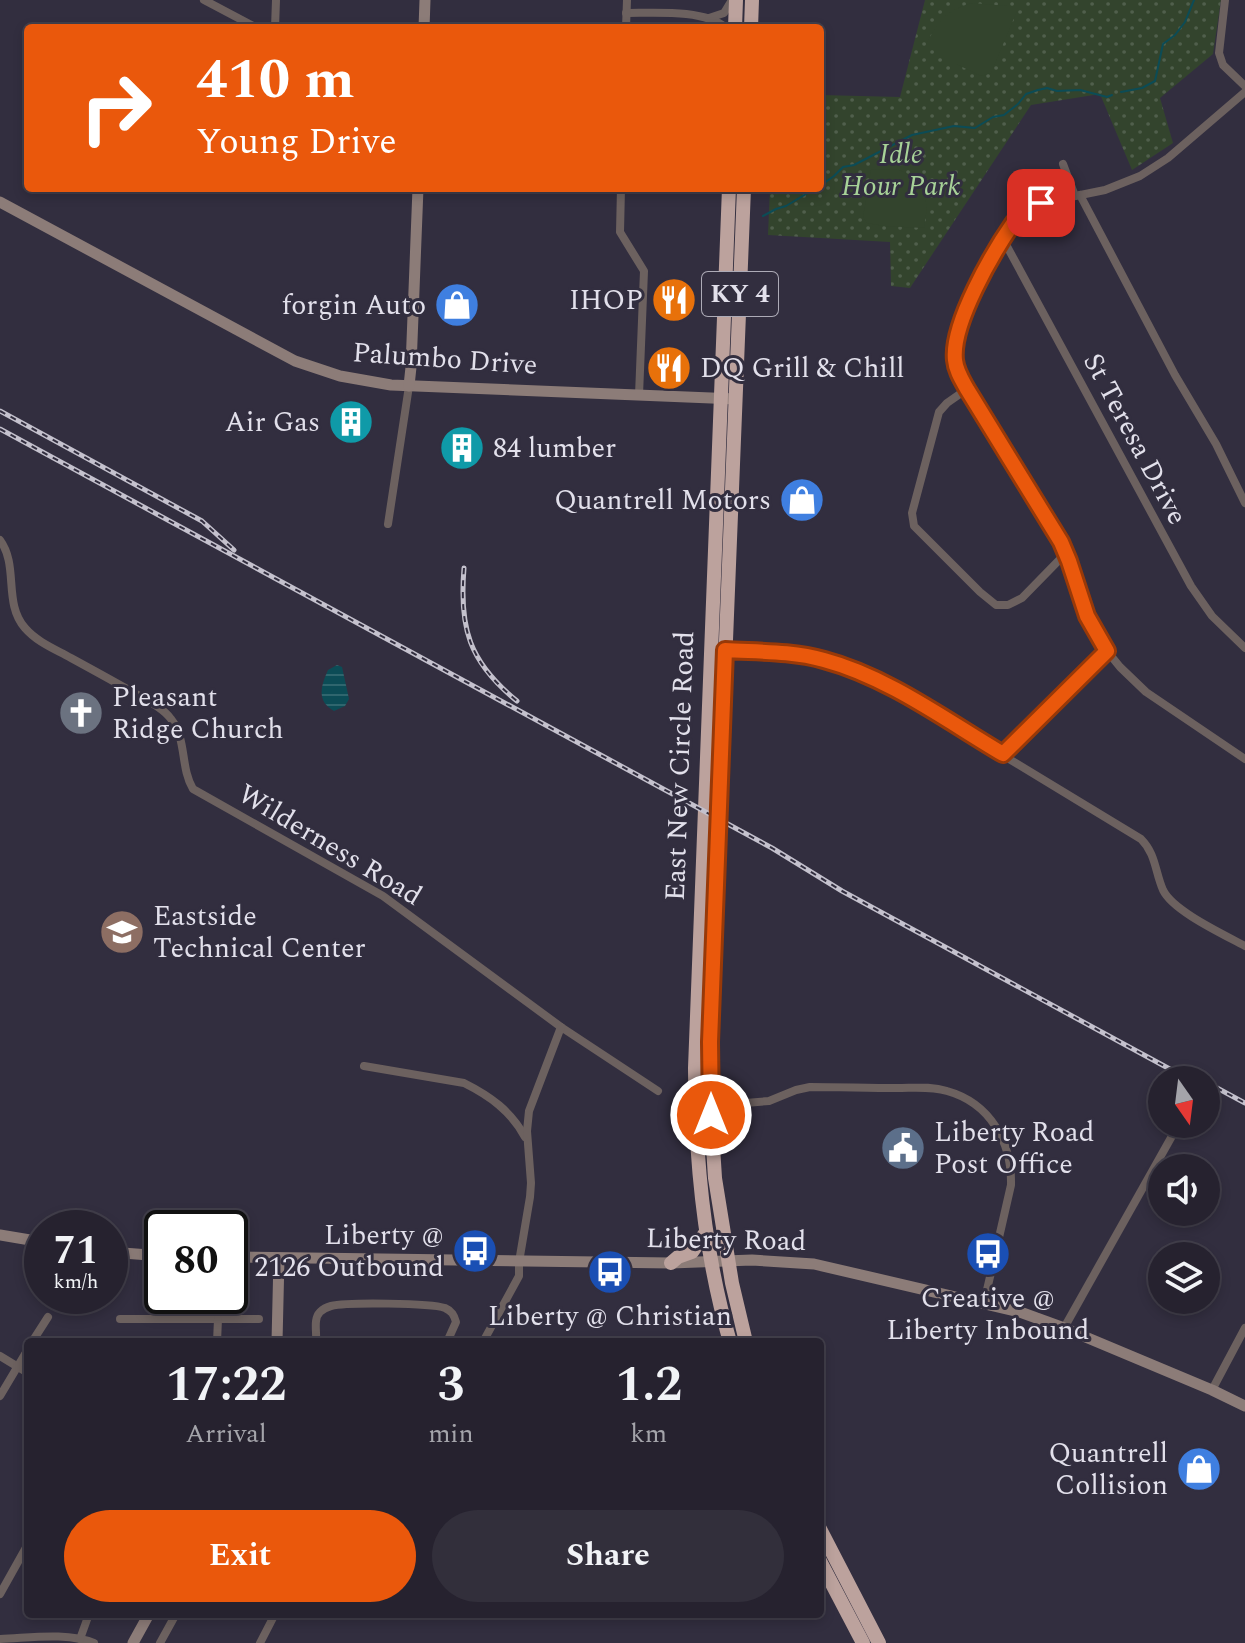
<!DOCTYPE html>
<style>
body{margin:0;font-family:Spectral,serif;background:#322f3b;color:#f1f3f6;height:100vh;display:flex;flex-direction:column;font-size:30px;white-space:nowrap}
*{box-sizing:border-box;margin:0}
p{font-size:26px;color:#a4a4aa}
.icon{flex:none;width:44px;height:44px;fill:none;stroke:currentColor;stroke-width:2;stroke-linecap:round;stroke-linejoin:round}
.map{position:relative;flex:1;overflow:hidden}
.sheet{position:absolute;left:24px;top:1338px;width:800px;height:280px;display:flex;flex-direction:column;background:#26222f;border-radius:8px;box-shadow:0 4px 12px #0003,0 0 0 2px #423f4b}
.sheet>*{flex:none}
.guide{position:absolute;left:24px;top:24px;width:800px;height:168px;border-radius:8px;box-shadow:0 4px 12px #0003,0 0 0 2px #423f4b;background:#ea580c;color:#fff;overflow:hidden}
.needle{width:52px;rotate:166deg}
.controls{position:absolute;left:1148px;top:1066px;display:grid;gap:16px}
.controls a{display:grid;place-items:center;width:72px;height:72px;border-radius:50%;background:#26222f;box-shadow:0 4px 12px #0003,0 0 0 2px #423f4b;font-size:40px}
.speed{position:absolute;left:24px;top:1210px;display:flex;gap:16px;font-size:40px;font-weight:700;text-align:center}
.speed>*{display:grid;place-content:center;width:104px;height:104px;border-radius:50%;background:#26222f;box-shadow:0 4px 12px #0003,0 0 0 2px #423f4b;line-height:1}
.speed small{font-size:20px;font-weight:400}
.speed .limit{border:4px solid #111;border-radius:12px;background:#fff;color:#111}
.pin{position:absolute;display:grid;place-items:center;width:68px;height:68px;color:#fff;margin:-34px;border-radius:16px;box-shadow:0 4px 12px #0006}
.me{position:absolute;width:88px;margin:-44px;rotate:0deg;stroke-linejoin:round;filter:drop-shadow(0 0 6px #0008)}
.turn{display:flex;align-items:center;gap:28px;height:168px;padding:0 40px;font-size:36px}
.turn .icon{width:104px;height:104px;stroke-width:2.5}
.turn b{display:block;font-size:56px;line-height:68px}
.eta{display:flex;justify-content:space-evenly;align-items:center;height:136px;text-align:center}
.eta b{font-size:48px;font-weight:700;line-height:56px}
.primary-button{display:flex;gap:16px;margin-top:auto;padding:16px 40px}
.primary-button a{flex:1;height:92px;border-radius:48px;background:#ea580c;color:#fff;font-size:32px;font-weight:700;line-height:92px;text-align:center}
.primary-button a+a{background:#322f3b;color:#f1f3f6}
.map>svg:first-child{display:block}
.green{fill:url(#green-dots)}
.pitch{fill:#33442d}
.water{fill:url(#water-rules)}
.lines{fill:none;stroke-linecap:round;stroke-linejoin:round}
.stream{stroke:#0c4c56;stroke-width:2}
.street{stroke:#6c615f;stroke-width:8}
.secondary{stroke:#8c7c78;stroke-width:11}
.highway{stroke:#bca29d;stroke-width:14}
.rail-casing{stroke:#c4c1cd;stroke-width:5}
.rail{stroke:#322e3f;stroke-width:2;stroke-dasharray:6;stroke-linecap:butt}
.route-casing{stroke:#983908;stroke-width:20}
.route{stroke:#ea580c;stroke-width:14}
.labels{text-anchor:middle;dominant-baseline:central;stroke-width:6;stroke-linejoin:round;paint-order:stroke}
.shield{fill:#322e3f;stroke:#adabb7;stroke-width:2}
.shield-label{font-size:26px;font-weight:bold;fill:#e2e0eb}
.park-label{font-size:28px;font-style:italic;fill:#a7d298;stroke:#322e3f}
.poi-label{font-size:28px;fill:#e2e0eb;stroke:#322e3f;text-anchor:end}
.street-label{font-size:28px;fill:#e2e0eb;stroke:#322e3f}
</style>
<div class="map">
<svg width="1245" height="1643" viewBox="0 0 1245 1643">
<defs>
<pattern id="green-dots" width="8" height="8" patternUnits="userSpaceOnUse" patternTransform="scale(2)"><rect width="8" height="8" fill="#33442d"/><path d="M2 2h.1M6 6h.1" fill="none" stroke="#505f4c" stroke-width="1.8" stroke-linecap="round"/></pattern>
<pattern id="water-rules" width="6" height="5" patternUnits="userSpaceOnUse" patternTransform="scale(2)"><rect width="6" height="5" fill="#0c4c56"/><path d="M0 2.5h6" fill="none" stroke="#2f666e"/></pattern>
</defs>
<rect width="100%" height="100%" fill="#322e3f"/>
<polygon class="green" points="925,0 1221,0 1213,54 1160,98 1173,143 1132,170 1100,94 1031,105 910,288 891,286 890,242 768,235 770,188 820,188 820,95 900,97"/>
<g class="pitch">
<path d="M973 3 1007 6 1017 11 991 73 981 76 956 64 926 44C938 22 946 10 973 3Z"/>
<polygon points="884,169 899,170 921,180 927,208 924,228 884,226 867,223 863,217 871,170"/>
</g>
<path class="water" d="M337 665 342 667 349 699 345 706 334 711C316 701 321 686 328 670Z"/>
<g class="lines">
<g class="stream">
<polyline points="1121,92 1142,88 1155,81 1163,44 1175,35 1185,22 1194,0"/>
<polyline points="820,186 834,176 843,167 854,165 912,135 954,126 975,128 993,117 1004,115 1018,104 1026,94 1038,90 1047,88 1057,91 1080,90 1107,97 1112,95"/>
<polyline points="763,216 776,209 786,206 816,188"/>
</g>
<g class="street">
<polyline points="204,0 257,28"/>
<polyline points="1225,0 1219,53 1223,65 1245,86"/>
<path d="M626 13C655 13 704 9 726 28"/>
<polyline points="709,18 724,13 732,0"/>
<polyline points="275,28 276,0"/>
<polyline points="626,28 627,0"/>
<polyline points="1245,92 1168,158 1140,176 1105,190 1041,203 1021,215 1014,222 991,259 967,309 955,351 956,364 960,377 1061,542 1087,616 1107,651 1120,667 1146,692 1245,759"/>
<polyline points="1063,164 1075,196"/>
<polyline points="621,188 620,232 644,271 639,395"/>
<polyline points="1080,195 1175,375 1216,444 1245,503"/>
<polyline points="1003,239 1191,586 1212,616 1245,648"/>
<polyline points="967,389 947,403 939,412 912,513 914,526 980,592 996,605 1008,605 1022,598 1066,553"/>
<polyline points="388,524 409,386"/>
<path d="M0 540C19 566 3 603 25 628 37 642 55 649 71 658 93 670 115 682 136 694 148 701 163 708 171 719 187 739 180 767 193 789L383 896 561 1027 658 1091"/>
<path d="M724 650 808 656 852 668 867 675 897 691 1141 839C1156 854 1155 872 1163 890 1173 911 1223 934 1245 946"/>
<polyline points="1003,754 1107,651"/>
<path d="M364 1066 464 1083C490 1096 511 1111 525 1137"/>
<path d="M695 1107 769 1101 796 1090 810 1087C839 1087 868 1088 897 1088 914 1088 931 1086 947 1091 990 1103 1012 1142 1011 1185L984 1303"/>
<polyline points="120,1319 259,1319"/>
<polyline points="1064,1328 1172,1136"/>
<polyline points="32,1342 48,1317"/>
<polyline points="217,1342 218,1319"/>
<path d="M316 1342C317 1332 313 1319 320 1312 323 1309 327 1307 331 1306 347 1302 430 1303 445 1308 452 1311 454 1315 456 1322L447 1342"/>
<polyline points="483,1342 519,1276 519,1262 530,1197 531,1183 527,1131 529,1111 561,1027"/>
<polyline points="0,1356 28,1373"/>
<polyline points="1212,1390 1245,1328"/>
<polyline points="0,1396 28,1349"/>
<polyline points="0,1594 28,1544"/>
<path d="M0 1639C30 1638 66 1632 94 1643"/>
<polyline points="80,1639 89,1614"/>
<polyline points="160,1643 176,1614"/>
<polyline points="260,1643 275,1614"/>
</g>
<g class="secondary">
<polyline points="424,28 425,0"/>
<polyline points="0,202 295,361 340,376 391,385 736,399"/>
<polyline points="409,386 411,367 418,188"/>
<polyline points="0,1235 42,1242"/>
<polyline points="110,1252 162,1256"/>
<polyline points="230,1257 671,1263 752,1260 814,1264 1020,1312 1064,1328 1212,1390 1245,1406"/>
<polyline points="277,1342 279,1258"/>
<polyline points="133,1643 149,1614"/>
</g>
<g class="highway">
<polyline points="735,28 736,0"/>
<polyline points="751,28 752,0"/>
<path d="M729 188 695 1068C695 1161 704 1252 730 1342"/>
<polyline points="744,188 710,1042 711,1115 715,1178 732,1283 746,1342"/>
<polyline points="671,1263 678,1257 692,1252 706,1232"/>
<polyline points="820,1529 879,1643"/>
<polyline points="820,1561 863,1643"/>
</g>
<g class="rail-casing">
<g id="rail">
<polyline points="0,411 202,521 234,550"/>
<polyline points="0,429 772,848 842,891 1190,1080"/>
<path d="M464 568C459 628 469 662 517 701"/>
<polyline points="1206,1082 1245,1103"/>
</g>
</g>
<use href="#rail" class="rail"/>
</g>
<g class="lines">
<g class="route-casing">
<path id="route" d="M711 1115 710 1042 725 650C758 652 792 651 824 660 888 677 947 721 1003 754L1107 651 1087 616 1069 561 1061 542 967 389C962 380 956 371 955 360 951 324 993 252 1014 222L1021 215 1041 203"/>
</g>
<use href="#route" class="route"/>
</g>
<defs>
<g id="restaurant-disc" transform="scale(2.3)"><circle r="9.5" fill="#e8710a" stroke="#322e3f"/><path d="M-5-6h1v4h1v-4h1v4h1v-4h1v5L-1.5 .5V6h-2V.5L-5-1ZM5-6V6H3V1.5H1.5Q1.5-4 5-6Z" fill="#fff"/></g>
<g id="shop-disc" transform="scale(2.3)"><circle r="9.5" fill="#3f7fe0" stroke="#322e3f"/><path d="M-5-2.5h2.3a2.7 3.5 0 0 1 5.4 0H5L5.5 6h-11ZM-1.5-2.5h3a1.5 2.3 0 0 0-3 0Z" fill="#fff"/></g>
<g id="building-disc" transform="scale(2.3)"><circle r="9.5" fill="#0f9aa8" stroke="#322e3f"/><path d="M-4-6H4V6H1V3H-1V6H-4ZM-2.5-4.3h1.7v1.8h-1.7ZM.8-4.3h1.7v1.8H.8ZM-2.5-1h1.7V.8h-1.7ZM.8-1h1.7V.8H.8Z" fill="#fff"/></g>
<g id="church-disc" transform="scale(2.3)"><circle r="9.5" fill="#6b7280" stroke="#322e3f"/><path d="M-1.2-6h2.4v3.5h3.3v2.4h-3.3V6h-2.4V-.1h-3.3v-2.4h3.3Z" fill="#fff"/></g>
<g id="school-disc" transform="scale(2.3)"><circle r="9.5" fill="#8d6e63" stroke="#322e3f"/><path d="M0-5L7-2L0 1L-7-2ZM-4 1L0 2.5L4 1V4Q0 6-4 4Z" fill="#fff"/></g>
<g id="civic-disc" transform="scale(2.3)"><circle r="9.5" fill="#5c6f8a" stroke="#322e3f"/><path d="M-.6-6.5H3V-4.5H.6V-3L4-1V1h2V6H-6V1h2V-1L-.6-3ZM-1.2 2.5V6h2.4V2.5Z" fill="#fff"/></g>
<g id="bus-disc" transform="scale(2.3)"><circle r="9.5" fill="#1a4fb4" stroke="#322e3f"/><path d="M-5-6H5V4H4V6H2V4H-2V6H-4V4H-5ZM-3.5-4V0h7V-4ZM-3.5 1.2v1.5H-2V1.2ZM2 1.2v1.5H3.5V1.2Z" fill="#fff"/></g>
</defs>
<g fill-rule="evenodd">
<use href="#restaurant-disc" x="674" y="300"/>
<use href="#shop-disc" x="457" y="305"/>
<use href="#restaurant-disc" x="669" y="368"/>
<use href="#building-disc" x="351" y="422"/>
<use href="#building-disc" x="462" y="448"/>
<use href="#shop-disc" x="802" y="500"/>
<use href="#church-disc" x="81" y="713"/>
<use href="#school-disc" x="122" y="932"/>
<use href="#civic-disc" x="903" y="1148"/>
<use href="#bus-disc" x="475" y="1251"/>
<use href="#bus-disc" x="988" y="1254"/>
<use href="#bus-disc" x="610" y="1272"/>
<use href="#shop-disc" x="1199" y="1469"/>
</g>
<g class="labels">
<rect class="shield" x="702" y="272" width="76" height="44" rx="6"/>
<g class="shield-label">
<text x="740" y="294">KY 4</text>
</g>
<g class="park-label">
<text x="901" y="154">Idle<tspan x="901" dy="32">Hour Park</tspan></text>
</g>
<g class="poi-label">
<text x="643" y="300">IHOP</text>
<text x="426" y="305">forgin Auto</text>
<text x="700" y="368" text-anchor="start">DQ Grill &amp; Chill</text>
<text x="320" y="422">Air Gas</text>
<text x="493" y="448" text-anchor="start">84 lumber</text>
<text x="771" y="500">Quantrell Motors</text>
<text x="112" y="697" text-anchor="start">Pleasant<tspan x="112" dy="32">Ridge Church</tspan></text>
<text x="153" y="916" text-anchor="start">Eastside<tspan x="153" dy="32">Technical Center</tspan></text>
<text x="934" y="1132" text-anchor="start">Liberty Road<tspan x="934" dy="32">Post Office</tspan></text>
<text x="444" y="1235">Liberty @<tspan x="444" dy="32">2126 Outbound</tspan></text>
<text x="988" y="1298" text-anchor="middle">Creative @<tspan x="988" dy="32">Liberty Inbound</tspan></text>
<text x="610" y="1316" text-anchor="middle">Liberty @ Christian</text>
<text x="1168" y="1453">Quantrell<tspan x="1168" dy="32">Collision</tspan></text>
</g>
<g class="street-label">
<text transform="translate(445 359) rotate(4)">Palumbo Drive</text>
<text transform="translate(1135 439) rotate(62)">St Teresa Drive</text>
<text transform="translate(680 766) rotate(-88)">East New Circle Road</text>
<text transform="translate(330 845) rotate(31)">Wilderness Road</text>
<text transform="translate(726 1240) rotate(1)">Liberty Road</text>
</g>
</g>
</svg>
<div class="controls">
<a><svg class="needle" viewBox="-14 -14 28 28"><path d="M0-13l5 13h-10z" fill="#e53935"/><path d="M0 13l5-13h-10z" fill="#a4a4aa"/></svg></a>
<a><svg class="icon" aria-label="sound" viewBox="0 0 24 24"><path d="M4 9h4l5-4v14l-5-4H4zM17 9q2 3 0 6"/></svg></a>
<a><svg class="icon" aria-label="layers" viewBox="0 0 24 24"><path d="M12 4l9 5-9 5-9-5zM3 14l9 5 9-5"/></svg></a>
</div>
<div class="speed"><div>71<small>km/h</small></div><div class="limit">80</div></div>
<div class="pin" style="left:1041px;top:203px;background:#d93025"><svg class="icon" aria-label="arrive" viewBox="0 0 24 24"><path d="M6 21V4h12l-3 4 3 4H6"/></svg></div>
<svg class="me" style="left:711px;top:1115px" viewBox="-20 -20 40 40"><circle r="17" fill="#ea580c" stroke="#fff" stroke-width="3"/><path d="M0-11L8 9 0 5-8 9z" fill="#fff"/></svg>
<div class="guide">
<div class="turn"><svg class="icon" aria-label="right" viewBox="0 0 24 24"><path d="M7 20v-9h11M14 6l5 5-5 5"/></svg><div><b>410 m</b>Young Drive</div></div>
</div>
<section class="sheet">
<div class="eta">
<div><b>17:22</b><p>Arrival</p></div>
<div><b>3</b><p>min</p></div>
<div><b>1.2</b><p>km</p></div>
</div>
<div class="primary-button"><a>Exit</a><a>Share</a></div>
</section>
</div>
